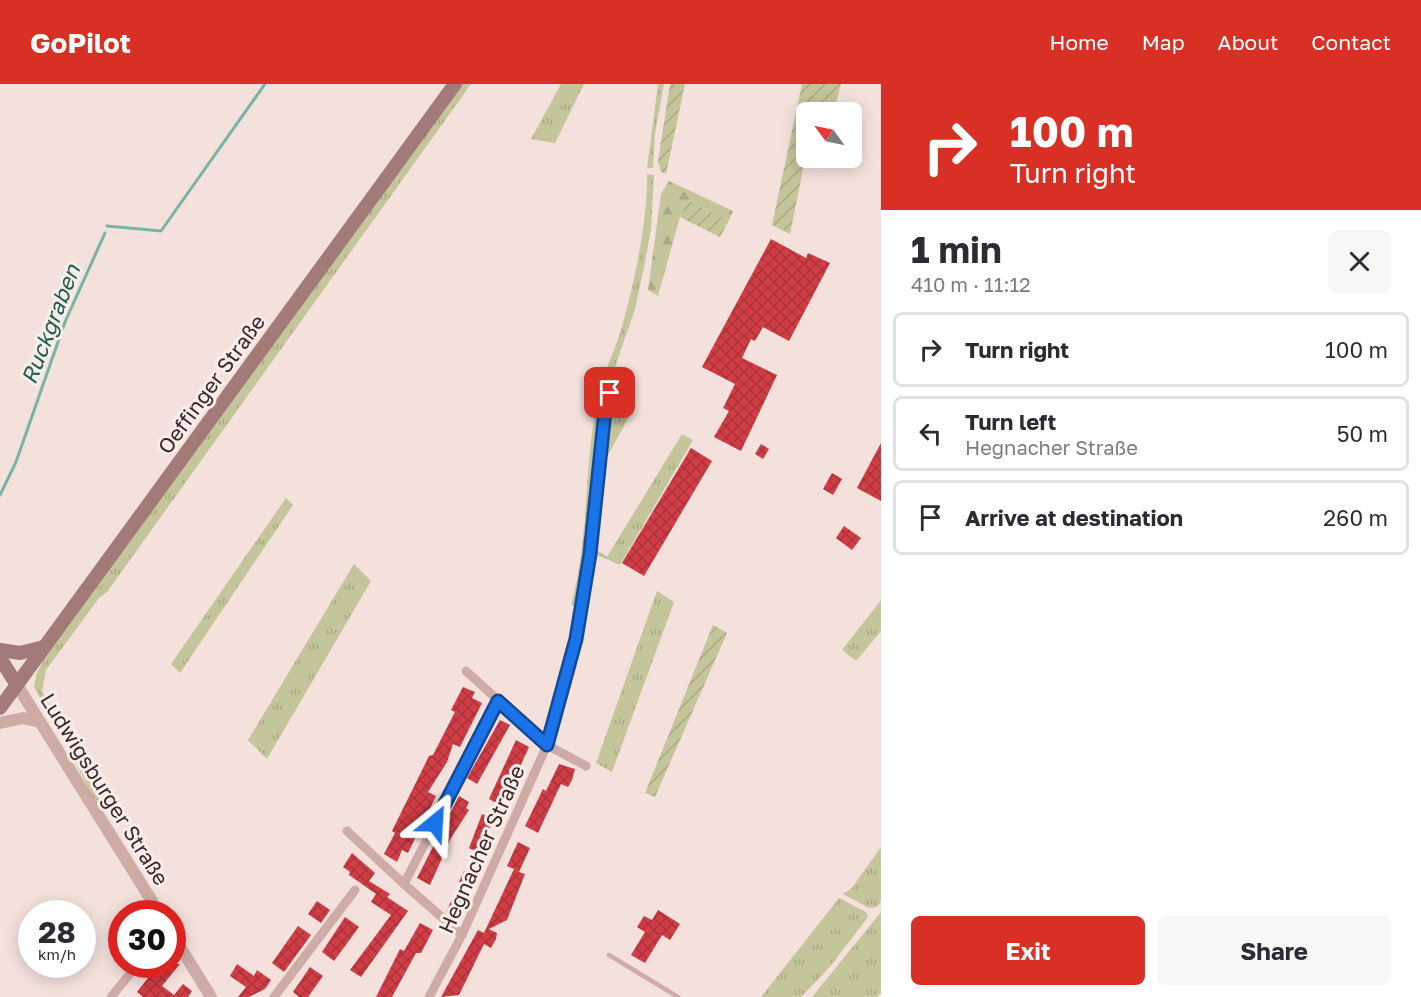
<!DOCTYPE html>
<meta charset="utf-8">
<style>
body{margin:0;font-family:"Golos Text",sans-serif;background:#f7f7f7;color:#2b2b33;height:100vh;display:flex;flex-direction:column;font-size:22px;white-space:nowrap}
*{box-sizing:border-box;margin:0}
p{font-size:20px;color:#7c7c81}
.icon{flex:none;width:33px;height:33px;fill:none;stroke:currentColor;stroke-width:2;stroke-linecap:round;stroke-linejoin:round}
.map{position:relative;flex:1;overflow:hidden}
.details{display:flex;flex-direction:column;background:#fff;width:540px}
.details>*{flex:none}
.top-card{background:#d93025;color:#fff;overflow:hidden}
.needle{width:39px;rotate:303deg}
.tools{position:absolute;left:796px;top:18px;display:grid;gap:12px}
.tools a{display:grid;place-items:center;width:66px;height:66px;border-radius:9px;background:#fff;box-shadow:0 3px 15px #0003;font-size:30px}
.speed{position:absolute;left:18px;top:816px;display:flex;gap:12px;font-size:30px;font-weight:700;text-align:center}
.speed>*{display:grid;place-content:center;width:78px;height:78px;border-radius:50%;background:#fff;box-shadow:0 3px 15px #0003;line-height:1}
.speed small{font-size:15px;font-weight:400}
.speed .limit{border:9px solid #d22;background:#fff;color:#111}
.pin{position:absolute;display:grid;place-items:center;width:51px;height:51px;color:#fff;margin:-26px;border-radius:12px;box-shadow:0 3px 9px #0006}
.me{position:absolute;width:66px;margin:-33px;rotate:27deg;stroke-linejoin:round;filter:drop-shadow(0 0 4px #0008)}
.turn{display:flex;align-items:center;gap:21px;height:126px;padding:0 30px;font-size:27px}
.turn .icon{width:78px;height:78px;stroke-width:2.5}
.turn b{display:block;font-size:42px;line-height:51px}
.round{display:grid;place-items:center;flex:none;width:63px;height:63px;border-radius:9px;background:#f7f7f7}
.head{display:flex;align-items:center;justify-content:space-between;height:102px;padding:0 30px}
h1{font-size:36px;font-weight:700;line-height:45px}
.primary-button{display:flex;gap:12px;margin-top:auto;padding:12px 30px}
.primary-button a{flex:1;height:69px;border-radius:9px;background:#d93025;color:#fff;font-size:24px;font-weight:700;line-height:69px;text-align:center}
.primary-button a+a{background:#f7f7f7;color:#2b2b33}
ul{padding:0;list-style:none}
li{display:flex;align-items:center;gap:18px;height:75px;margin:0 12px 9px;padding:0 18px;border:3px solid #e1e1e2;border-radius:9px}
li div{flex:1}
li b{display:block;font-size:22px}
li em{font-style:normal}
header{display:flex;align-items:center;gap:36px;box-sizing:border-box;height:84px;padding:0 30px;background:#d93025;color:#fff}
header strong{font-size:28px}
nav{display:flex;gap:33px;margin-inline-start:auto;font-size:21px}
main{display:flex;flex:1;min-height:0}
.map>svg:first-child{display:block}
.grass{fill:url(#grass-tufts)}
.forest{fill:url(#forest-firs)}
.garden{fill:url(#garden-furrows)}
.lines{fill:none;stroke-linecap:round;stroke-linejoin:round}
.stream{stroke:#78b4a4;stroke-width:3}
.building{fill:url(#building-cross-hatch)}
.service{stroke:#ceaca6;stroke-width:4.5}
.minor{stroke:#ceaca6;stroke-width:9}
.tertiary{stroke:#ceaca6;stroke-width:12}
.secondary{stroke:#a27a77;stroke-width:14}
.route-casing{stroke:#114b97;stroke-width:15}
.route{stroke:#1a73e8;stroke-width:10}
.labels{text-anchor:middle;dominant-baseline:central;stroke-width:6;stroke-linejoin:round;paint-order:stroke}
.street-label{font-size:21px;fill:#392828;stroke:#fbede9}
.water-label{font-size:22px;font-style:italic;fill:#195f4e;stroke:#fbede9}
</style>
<header>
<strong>GoPilot</strong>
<nav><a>Home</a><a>Map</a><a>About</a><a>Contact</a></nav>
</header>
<main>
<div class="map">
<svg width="881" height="913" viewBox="0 0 881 913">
<defs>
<pattern id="grass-tufts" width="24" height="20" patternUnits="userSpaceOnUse" patternTransform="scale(1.5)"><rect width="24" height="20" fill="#c4c59a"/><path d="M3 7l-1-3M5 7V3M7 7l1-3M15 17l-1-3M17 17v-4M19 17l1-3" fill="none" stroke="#a9a985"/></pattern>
<pattern id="forest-firs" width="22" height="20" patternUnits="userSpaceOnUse" patternTransform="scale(1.5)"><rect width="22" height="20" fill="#c4c59a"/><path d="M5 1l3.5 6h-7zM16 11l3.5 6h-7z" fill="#a9a985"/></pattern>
<pattern id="garden-furrows" width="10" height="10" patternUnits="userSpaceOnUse" patternTransform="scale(1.5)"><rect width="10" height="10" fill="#c4c59a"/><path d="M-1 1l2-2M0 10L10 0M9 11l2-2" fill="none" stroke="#a9a985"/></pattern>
<pattern id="building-cross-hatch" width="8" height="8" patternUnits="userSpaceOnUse" patternTransform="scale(1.5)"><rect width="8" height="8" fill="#d13d46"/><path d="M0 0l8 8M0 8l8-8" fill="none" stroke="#ab333a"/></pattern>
</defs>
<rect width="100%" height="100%" fill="#f4e1dc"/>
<g class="grass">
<polygon points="459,0 471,0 107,508 99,514 46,586 42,607 106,725 99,723 34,603 36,591 43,577"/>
<polygon points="561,0 584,0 555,59 531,55"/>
<polygon points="658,0 664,0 655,49 653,84 647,84"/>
<path d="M647 90 654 91 651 145 644 184 635 225 602 321 597 391 580 518 576 522 571 521C589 456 584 384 597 317 601 295 612 273 619 252 633 207 648 137 647 90Z"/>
<polygon points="615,319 626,320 634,324 607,373 595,460 597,466 607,473 682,350 693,356 620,481 593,469 592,462 606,339 609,326"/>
<polygon points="286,414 293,421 180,589 171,580"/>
<polygon points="354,480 371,497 267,675 248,656"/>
<polygon points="657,507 674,518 612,688 596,679"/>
<polygon points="881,516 881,547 856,577 842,566"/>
<polygon points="881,763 881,818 877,823 869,824 843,810 852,804"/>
<polygon points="839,814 866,828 868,833 829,884 801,913 761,913"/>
<polygon points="881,828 881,909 877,913 812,913"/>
</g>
<polygon class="forest" points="669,97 733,127 729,136 688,116 680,133 658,212 648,206 661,110"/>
<g class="garden">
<polygon points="670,0 685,0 666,90 661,88 658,77"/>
<polygon points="802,0 841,0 834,28 807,28 807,66 790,150 772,141"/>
<polygon points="688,116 729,136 720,153 680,133"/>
<polygon points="713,541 727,549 655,713 645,709"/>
</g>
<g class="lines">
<g class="stream">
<polyline points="107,142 161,147 265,0"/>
<polyline points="0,411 16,378 65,238 105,149"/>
</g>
</g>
<g class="building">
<polygon points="771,155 806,174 808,169 830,179 789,257 763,243 755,257 751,255 742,274 777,291 741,367 714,353 729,327 723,324 735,300 702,283"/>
<polygon points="881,359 881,417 857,404"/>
<polygon points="761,360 769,365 763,375 755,370"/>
<polygon points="691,364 712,377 644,492 622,479"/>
<polygon points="832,389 842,395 833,411 823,405"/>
<polygon points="844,442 861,454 852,466 836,454"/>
<polygon points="463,603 475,608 472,614 482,619 460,663 453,660 447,678 428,708 436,712 408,769 402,766 397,778 384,770 395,749 392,747 429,672 433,671 455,628 451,626"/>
<polygon points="500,636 510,641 477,700 467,694"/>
<polygon points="516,656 529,663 502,722 489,715"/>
<polygon points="559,680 575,685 572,696 568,703 561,700 538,749 525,742 543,705 546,707"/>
<polygon points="459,712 469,718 466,724 469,726 451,754 430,801 417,794"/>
<polygon points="482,730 493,735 485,757 489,759 483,771 469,764"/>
<polygon points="518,758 530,764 519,788 525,790 507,836 489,845 497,849 496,855 491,864 484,860 459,911 441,913 478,846 484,849 514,785 507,782"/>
<polygon points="352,769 375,789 369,797 390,810 387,813 408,827 361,893 350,886 391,831 371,818 376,810 349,791 350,788 343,783"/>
<polygon points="464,787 477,794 472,804 459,798"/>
<polygon points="454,811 466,816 457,835 446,828"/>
<polygon points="317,817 330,826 321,839 308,830"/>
<polygon points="658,826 680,840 670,856 662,851 645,879 631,871 645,848 637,843 644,832 652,836"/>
<polygon points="345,833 359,843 334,877 322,868"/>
<polygon points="420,839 433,846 421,869 416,869 392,913 376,913 400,865 404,867"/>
<polygon points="298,842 311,851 284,888 272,879"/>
<polygon points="159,880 180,880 162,902 174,911 183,900 192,907 188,913 143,913 137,908"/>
<polygon points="237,880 254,892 257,886 271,896 265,905 249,913 238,913 246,903 230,892"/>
<polygon points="310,883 323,892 308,913 299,913 293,908"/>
</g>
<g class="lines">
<g class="service">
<polyline points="547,661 576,555 590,470 605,327 610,309"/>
<polyline points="609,871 678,913"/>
</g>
<g class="minor">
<polyline points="466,587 547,661 586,682"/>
<polyline points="347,747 404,800"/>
<polyline points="462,851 404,800 498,617"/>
<polyline points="111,913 138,880"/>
<polyline points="274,913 355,806"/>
<polyline points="429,913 462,851 547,661"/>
</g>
<g class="tertiary">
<polyline points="17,601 160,830"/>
<polyline points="0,639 23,634 40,638"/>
<polyline points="172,850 211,913"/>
</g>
<g class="secondary">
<polyline points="0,566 20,569 44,563"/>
<polyline points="0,574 17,601"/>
<polyline points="0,624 455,0"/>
</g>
</g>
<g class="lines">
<g class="route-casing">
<polyline id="route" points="435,739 498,617 547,661 576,555 590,470 605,327 610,309"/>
</g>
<use href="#route" class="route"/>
</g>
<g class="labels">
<g class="street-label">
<text transform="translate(211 300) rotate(-54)">Oeffinger Straße</text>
<text transform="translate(105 705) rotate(58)">Ludwigsburger Straße</text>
<text transform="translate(481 765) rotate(-66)">Hegnacher Straße</text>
</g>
<g class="water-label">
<text transform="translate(50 240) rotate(-69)">Ruckgraben</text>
</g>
</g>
</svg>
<div class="tools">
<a><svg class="needle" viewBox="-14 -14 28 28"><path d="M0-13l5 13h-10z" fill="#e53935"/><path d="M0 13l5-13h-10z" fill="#7c7c81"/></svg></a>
</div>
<div class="speed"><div>28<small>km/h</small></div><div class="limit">30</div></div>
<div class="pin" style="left:610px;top:309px;background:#d93025"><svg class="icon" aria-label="arrive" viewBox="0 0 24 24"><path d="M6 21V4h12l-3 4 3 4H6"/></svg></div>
<svg class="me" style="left:435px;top:739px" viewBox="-20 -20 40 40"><path d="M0-17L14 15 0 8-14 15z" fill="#1a73e8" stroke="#fff" stroke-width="4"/></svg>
</div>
<section class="details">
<div class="top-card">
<div class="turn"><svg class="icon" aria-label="right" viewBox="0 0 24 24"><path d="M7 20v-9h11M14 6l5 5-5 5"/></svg><div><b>100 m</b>Turn right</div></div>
</div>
<div class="head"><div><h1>1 min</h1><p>410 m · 11:12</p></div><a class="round"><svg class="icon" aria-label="close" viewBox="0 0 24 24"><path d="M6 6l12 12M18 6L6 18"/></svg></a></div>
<ul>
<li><svg class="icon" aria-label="right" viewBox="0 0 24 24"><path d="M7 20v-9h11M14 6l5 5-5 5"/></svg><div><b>Turn right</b></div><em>100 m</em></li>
<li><svg class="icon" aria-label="left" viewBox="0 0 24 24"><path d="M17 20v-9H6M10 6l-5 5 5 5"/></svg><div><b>Turn left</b><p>Hegnacher Straße</p></div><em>50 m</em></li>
<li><svg class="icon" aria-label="arrive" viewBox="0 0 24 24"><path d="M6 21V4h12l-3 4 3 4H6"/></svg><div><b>Arrive at destination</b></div><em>260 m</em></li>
</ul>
<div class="primary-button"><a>Exit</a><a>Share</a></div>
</section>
</main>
